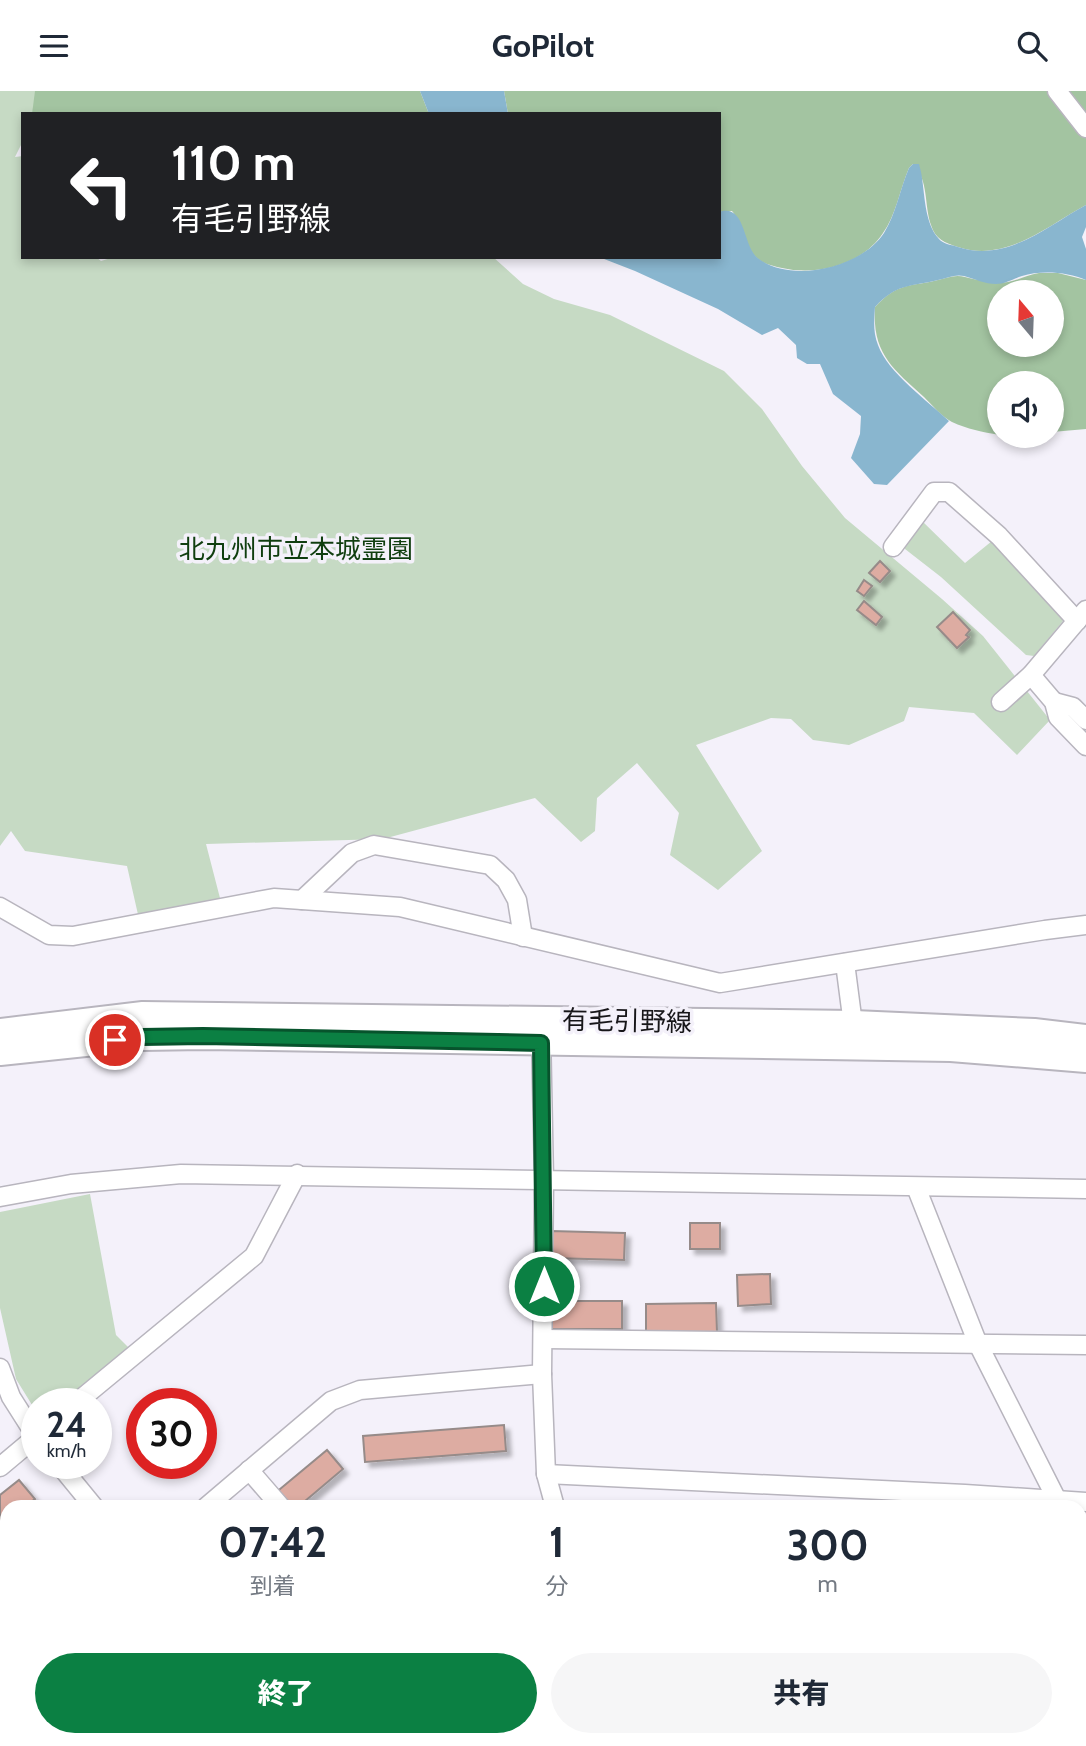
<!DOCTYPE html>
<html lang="ja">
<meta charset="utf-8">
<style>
body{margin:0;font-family:Cabin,"Noto Sans JP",sans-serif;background:#f6f6f7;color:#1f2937;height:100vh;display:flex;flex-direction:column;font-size:26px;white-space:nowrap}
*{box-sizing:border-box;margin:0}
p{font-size:23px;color:#747a83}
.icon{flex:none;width:38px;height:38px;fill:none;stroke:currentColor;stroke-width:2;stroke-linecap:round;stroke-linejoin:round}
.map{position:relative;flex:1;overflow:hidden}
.details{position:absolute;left:0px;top:1409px;width:1087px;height:247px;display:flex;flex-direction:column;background:#fff;border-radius:21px 21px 0 0;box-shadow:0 4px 10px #0003}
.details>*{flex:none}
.banner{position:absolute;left:21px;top:21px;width:700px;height:147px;border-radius:0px;box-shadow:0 4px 10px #0003;background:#202124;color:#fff;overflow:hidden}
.needle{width:46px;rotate:341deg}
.controls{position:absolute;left:987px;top:189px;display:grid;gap:14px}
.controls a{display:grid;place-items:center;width:77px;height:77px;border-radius:50%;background:#fff;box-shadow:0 4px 10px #0003;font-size:35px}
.speed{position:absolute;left:21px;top:1297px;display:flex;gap:14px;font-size:35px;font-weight:700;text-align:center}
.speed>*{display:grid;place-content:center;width:91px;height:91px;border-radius:50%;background:#fff;box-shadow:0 4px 10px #0003;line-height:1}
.speed small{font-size:18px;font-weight:400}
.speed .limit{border:10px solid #d22;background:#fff;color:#111}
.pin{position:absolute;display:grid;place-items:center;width:60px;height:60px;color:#fff;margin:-30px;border:4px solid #fff;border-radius:50%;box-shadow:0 2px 7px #0007}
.me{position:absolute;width:77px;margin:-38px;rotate:0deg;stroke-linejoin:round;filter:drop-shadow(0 0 5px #0008)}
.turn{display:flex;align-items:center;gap:24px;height:147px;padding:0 35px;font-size:32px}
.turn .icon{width:91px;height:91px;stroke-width:2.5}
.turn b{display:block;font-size:49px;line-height:60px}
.eta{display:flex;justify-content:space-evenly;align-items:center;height:119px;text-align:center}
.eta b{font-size:42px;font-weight:800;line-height:49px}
.action{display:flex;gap:14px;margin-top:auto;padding:14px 35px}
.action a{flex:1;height:80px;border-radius:42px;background:#0b8043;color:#fff;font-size:28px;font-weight:800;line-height:80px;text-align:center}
.action a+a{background:#f6f6f7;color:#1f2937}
header{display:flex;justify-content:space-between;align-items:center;height:91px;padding:0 35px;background:#fff;font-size:32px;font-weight:800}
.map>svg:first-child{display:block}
.green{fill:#c6dac4}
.forest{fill:#a3c4a1;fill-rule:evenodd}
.water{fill:#89b6cf}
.building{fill:#ddaca2;stroke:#968b89;stroke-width:2;filter:url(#shadow)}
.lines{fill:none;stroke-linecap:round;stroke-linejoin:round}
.minor-casing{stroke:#b8b5be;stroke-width:21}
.primary-casing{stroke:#b8b5be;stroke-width:30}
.minor{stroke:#fff;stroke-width:18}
.primary{stroke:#fff;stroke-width:26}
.route-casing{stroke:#07532c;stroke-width:18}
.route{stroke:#0b8043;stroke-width:12}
.labels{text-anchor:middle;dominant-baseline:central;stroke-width:7;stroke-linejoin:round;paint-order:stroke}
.park-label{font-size:26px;fill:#103e0f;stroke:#f4f1fa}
.street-label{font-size:26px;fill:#171619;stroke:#f4f1fa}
</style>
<header><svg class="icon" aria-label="menu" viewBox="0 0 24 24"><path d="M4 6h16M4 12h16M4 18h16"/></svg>GoPilot<svg class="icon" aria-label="search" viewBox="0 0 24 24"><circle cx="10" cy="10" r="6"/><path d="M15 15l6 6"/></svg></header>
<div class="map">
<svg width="1086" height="1655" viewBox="0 0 1086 1655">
<defs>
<filter id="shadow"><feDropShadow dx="5" dy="5" stdDeviation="2" flood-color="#0004"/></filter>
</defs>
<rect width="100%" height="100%" fill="#f4f1fa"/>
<g class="green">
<polygon points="0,0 44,0 35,23 23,23 23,50 15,66 23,65 23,166 96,166 101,170 114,166 493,166 523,193 554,208 610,224 724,280 762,318 802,375 845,427 942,508 983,545 1050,629 1017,664 974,622 909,616 904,630 849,654 813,649 791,628 771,627 696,654 762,760 718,799 670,764 679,722 637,672 597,707 595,740 581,751 535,707 383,748 206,753 221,811 139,828 127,775 25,760 11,740 0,755"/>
<polygon points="922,430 965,472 992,450 1059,522 1063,530 1034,565 1026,564 941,486 905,458 904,453"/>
<polygon points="90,1103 116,1244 132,1260 68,1312 37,1312 37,1322 16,1288 0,1217 0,1121"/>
</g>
<g class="forest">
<polygon points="35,0 420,0 429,23 32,23"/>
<path d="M504 0H1086V114C1047 135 1006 172 958 156 945 152 935 148 931 134 924 114 929 89 913 73L909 77C900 98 896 124 883 142 862 174 817 185 782 177 774 175 763 173 757 167 746 158 744 134 732 120L719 121V23H508Z"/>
<path d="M1039 182H1058L1086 189V338L1052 341V292H999V344C983 341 967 338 952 331 942 326 932 314 924 306 892 277 872 262 875 216 898 191 910 196 938 189 947 187 955 183 965 186 978 189 993 193 1008 191 1018 189 1028 184 1039 182ZM999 201H1052V254H999Z"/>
</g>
<g class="water">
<polygon points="420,0 504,0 508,23 429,23"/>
<path d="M913 73H919L921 81C925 102 924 132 939 148 943 153 952 154 958 156 1007 172 1047 135 1086 114V136L1082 146 1086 158V189C1068 181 1041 179 1022 185 1013 188 1005 193 996 193 985 193 975 188 964 185 955 183 947 187 938 189 910 196 897 192 875 216 874 229 873 242 878 254 888 282 928 310 949 330L887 394 874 393 851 367 860 343 861 325 833 303 820 273H807L797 267 796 254 778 237 762 244 718 218 635 180 599 166H719V121C747 112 742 157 759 168 793 193 862 176 884 142 896 123 900 98 909 77Z"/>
</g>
<g class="building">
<polygon points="880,470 890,480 880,491 869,482"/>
<polygon points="864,489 872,495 864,505 857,500"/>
<polygon points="864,510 882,526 876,534 857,519"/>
<polygon points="953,521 970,539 966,544 969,546 957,557 937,536"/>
<rect x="690" y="1132" width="30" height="26"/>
<polygon points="551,1140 625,1142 624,1169 551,1167"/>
<polygon points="770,1183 771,1213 738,1215 737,1184"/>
<rect x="550" y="1210" width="72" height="28"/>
<polygon points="716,1212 717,1241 646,1242 646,1213"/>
<polygon points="504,1334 506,1360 365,1371 363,1345"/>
<polygon points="327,1359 343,1378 298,1416 285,1416 274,1403"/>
<polygon points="19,1389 35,1408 24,1416 7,1416 7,1430 0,1435 0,1404"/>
<polygon points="7,1516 7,1542 0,1534 0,1522"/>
<polygon points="643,1648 675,1648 670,1655 639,1655"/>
</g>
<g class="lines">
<g class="minor-casing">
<g id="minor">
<polyline points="1057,0 1086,37"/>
<polyline points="893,456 934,401 949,401 999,445 1077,530"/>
<polyline points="1031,584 1054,611 1058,626 1086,655"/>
<polyline points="1001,611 1031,584 1086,519"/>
<polyline points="1054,611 1073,616 1086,629"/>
<polyline points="302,809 352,762 374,754 490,774 506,789 517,809 523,846"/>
<polyline points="0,816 49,844 73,845 274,807 400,816 720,892 1045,839 1086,834"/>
<polyline points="845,872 854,941"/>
<polyline points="541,941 544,1089 542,1283 546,1383 555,1416"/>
<polyline points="916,1096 978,1253 1057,1409"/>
<polyline points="0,1106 71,1093 181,1083 1086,1098"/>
<polyline points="544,1248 1086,1254"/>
<polyline points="0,1277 11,1306 37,1347"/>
<polyline points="76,1312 254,1165 297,1083"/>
<polyline points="58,1372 94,1416"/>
<polyline points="0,1376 37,1345"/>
<polyline points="249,1379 281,1416"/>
<polyline points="546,1383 965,1403 1086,1411"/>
<polyline points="206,1416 331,1310 360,1299 542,1283"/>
<polyline points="1080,1540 1086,1540"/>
<polyline points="0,1579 7,1574"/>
<polyline points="286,1648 291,1655"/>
<polyline points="773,1648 773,1655"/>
<polyline points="365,1655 375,1648"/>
</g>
</g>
<g class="primary-casing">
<g id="primary">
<polyline points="0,941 143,924 854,933 1034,941 1086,947"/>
<polyline points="0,961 142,946 203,945 951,957 1086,968"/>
</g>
</g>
<use href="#minor" class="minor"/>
<use href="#primary" class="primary"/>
</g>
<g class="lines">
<g class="route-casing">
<polyline id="route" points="115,949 142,946 203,945 541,952 544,1195"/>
</g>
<use href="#route" class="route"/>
</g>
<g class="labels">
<g class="park-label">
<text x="296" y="458">北九州市立本城霊園</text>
</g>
<g class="street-label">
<text transform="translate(627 930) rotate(1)">有毛引野線</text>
</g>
</g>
</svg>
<div class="controls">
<a><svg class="needle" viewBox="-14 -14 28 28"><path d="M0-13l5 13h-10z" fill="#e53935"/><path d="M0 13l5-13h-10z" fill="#747a83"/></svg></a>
<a><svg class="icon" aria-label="sound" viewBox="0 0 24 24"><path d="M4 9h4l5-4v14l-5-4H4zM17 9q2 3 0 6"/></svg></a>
</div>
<div class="speed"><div>24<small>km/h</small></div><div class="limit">30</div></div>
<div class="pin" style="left:115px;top:949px;background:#d93025"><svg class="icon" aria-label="arrive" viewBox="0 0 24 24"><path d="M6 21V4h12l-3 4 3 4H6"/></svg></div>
<svg class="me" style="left:544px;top:1195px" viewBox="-20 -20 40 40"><circle r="17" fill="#0b8043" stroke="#fff" stroke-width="3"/><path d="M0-11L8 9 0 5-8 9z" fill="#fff"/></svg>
<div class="banner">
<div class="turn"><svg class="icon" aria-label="left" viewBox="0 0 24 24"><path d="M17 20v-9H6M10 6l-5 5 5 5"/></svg><div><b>110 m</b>有毛引野線</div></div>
</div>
<section class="details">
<div class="eta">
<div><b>07:42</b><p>到着</p></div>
<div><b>1</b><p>分</p></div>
<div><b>300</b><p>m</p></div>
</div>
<div class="action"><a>終了</a><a>共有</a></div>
</section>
</div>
